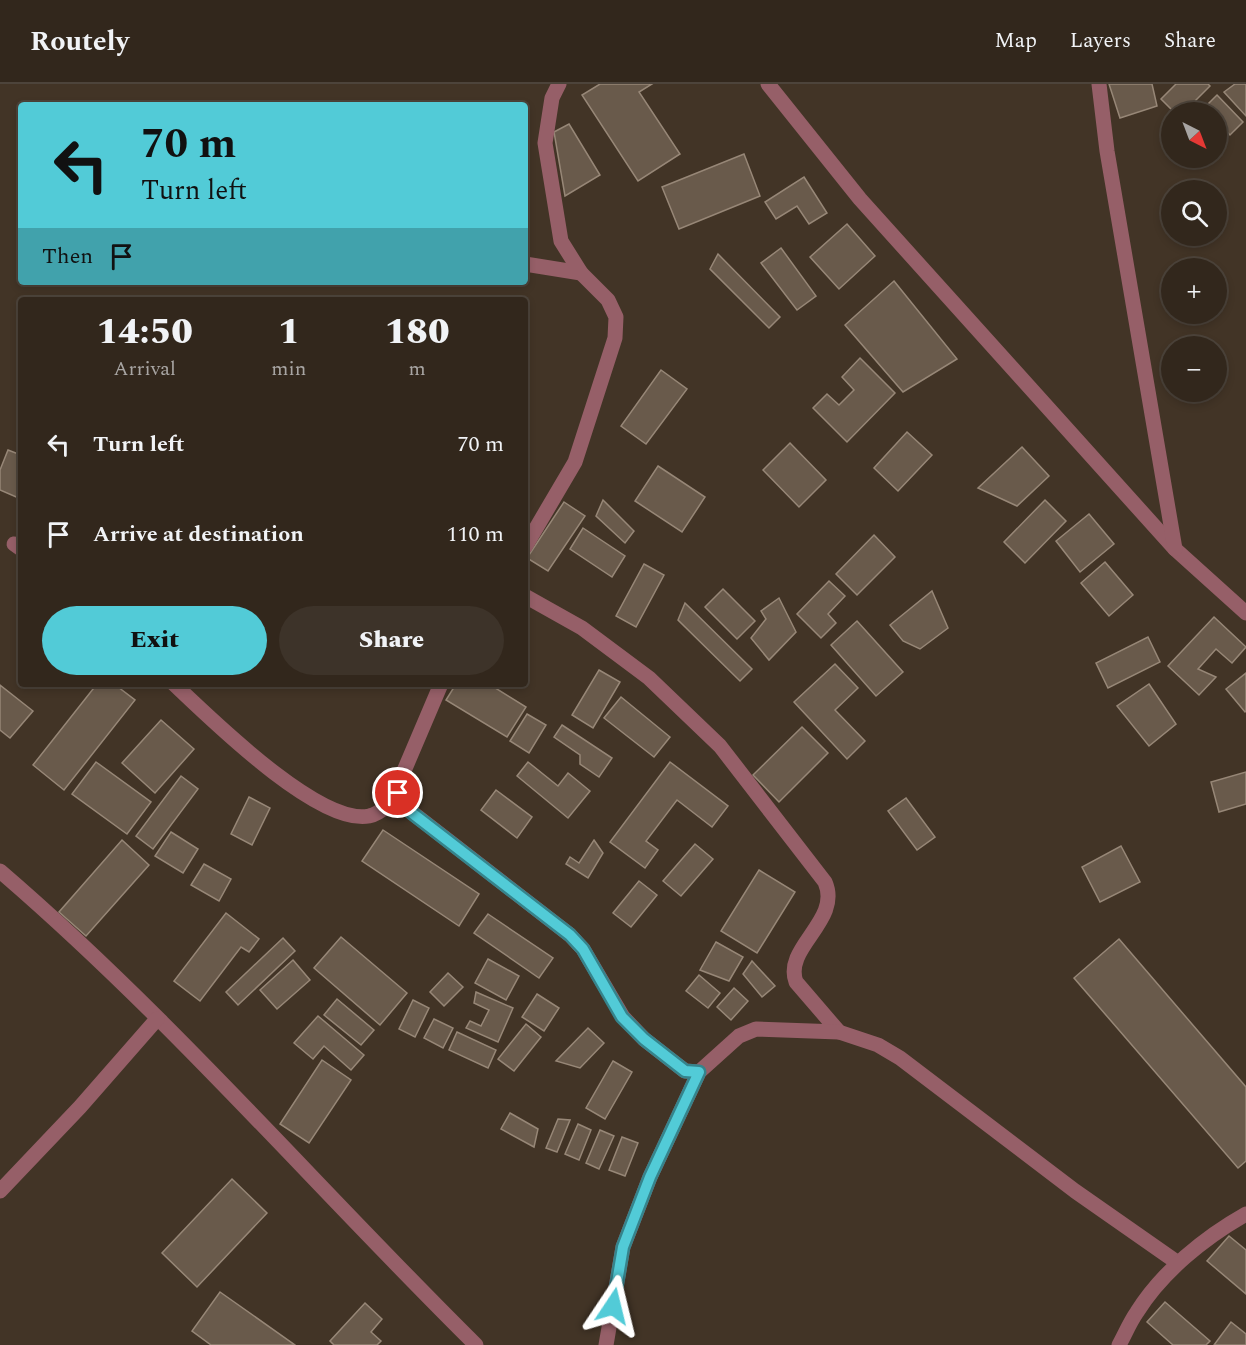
<!DOCTYPE html>
<meta charset="utf-8">
<style>
body{margin:0;font-family:Spectral,serif;background:#3d3329;color:#f1f3f6;height:100vh;display:flex;flex-direction:column;font-size:22px;white-space:nowrap}
*{box-sizing:border-box;margin:0}
p{font-size:20px;color:#a8a5a3}
.icon{flex:none;width:33px;height:33px;fill:none;stroke:currentColor;stroke-width:2;stroke-linecap:round;stroke-linejoin:round}
.map{position:relative;flex:1;overflow:hidden}
.details{position:absolute;left:18px;top:213px;width:510px;height:390px;display:flex;flex-direction:column;background:#32271c;border-radius:6px;box-shadow:0 3px 9px #0003,0 0 0 2px #4d443b}
.details>*{flex:none}
.hud{position:absolute;left:18px;top:18px;width:510px;height:183px;border-radius:6px;box-shadow:0 3px 9px #0003,0 0 0 2px #4d443b;background:#52cbd7;color:#111;overflow:hidden}
.needle{width:39px;rotate:138deg}
.tools{position:absolute;left:1161px;top:18px;display:grid;gap:12px}
.tools a{display:grid;place-items:center;width:66px;height:66px;border-radius:50%;background:#32271c;box-shadow:0 3px 9px #0003,0 0 0 2px #4d443b;font-size:30px}
.pin{position:absolute;display:grid;place-items:center;width:51px;height:51px;color:#fff;margin:-26px;border:3px solid #fff;border-radius:50%;box-shadow:0 2px 6px #0007}
.me{position:absolute;width:66px;margin:-33px;rotate:10deg;stroke-linejoin:round;filter:drop-shadow(0 0 4px #0008)}
.turn{display:flex;align-items:center;gap:21px;height:126px;padding:0 24px;font-size:27px}
.turn .icon{width:78px;height:78px;stroke-width:2.5}
.turn b{display:block;font-size:42px;line-height:51px}
.then{display:flex;align-items:center;height:57px;padding:0 24px;background:#0003;gap:12px;font-size:22px}
.eta{display:flex;justify-content:space-evenly;align-items:center;height:102px;text-align:center}
.eta b{font-size:36px;font-weight:800;line-height:42px}
.button{display:flex;gap:12px;margin-top:auto;padding:12px 24px}
.button a{flex:1;height:69px;border-radius:36px;background:#52cbd7;color:#111;font-size:24px;font-weight:800;line-height:69px;text-align:center}
.button a+a{background:#3d3329;color:#f1f3f6}
ul{padding:0;list-style:none}
li{display:flex;align-items:center;gap:18px;height:90px;padding:0 24px}
li div{flex:1}
li b{display:block;font-size:22px}
li em{font-style:normal}
header{display:flex;align-items:center;gap:36px;box-sizing:border-box;height:84px;padding:0 30px;background:#32271c;border-bottom:2px solid #4d443b}
header strong{font-size:28px}
nav{display:flex;gap:33px;margin-inline-start:auto;font-size:21px}
.map>svg:first-child{display:block}
.building{fill:#695a4b;stroke:#978777;stroke-width:1.5}
.lines{fill:none;stroke-linecap:round;stroke-linejoin:round}
.minor{stroke:#965f68;stroke-width:15}
.route-casing{stroke:#35848c;stroke-width:15}
.route{stroke:#52cbd7;stroke-width:10}
</style>
<header>
<strong>Routely</strong>
<nav><a>Map</a><a>Layers</a><a>Share</a></nav>
</header>
<div class="map">
<svg width="1246" height="1261" viewBox="0 0 1246 1261">
<rect width="100%" height="100%" fill="#423426"/>
<g class="building">
<polygon points="600,0 652,0 639,8 680,70 638,97 582,11"/>
<polygon points="1109,0 1152,0 1157,22 1120,34"/>
<polygon points="1176,0 1208,0 1210,2 1184,28 1174,28 1161,15"/>
<polygon points="1235,0 1246,0 1246,32 1224,8"/>
<polygon points="1217,11 1243,38 1230,51 1216,36 1216,28 1210,28 1205,23"/>
<polygon points="569,40 600,91 565,112 554,48"/>
<polygon points="744,70 760,112 679,145 662,103"/>
<polygon points="804,93 827,129 809,140 797,122 776,135 765,118"/>
<polygon points="847,140 875,172 839,205 810,173"/>
<polygon points="781,164 816,212 797,226 761,179"/>
<polygon points="718,170 780,233 769,244 710,185"/>
<polygon points="894,197 957,275 903,308 845,241"/>
<polygon points="860,274 895,309 847,358 813,324 827,310 839,321 854,306 842,293"/>
<polygon points="661,286 687,305 646,360 621,342"/>
<polygon points="907,348 932,371 898,407 874,384"/>
<polygon points="790,359 826,396 799,423 763,386"/>
<polygon points="1022,363 1049,392 1017,422 978,404"/>
<polygon points="8,366 21,371 21,415 0,406 0,386"/>
<polygon points="658,382 705,413 682,448 635,417"/>
<polygon points="603,416 634,447 625,459 596,432"/>
<polygon points="1045,416 1066,437 1025,479 1004,458"/>
<polygon points="564,418 585,432 548,487 527,474"/>
<polygon points="1089,430 1114,460 1080,488 1056,457"/>
<polygon points="583,444 625,472 612,493 570,465"/>
<polygon points="874,451 895,473 857,511 836,490"/>
<polygon points="1105,478 1133,511 1109,532 1081,499"/>
<polygon points="644,480 664,491 636,543 616,532"/>
<polygon points="829,497 845,512 828,530 836,539 821,554 797,530"/>
<polygon points="723,505 755,537 737,555 705,523"/>
<polygon points="932,507 948,544 920,565 903,557 890,541"/>
<polygon points="779,514 796,548 769,576 751,554 766,535 761,527"/>
<polygon points="685,519 752,585 740,597 678,536"/>
<polygon points="1214,533 1246,563 1232,579 1216,565 1198,585 1216,593 1199,611 1168,582"/>
<polygon points="857,537 903,588 876,612 831,561"/>
<polygon points="1148,553 1160,578 1108,604 1096,579"/>
<polygon points="835,580 858,604 835,626 865,657 847,675 794,618"/>
<polygon points="599,586 620,598 593,644 572,631"/>
<polygon points="1246,589 1246,627 1245,628 1226,605"/>
<polygon points="97,600 114,600 135,616 64,706 33,681"/>
<polygon points="456,600 489,600 526,623 507,653 446,616"/>
<polygon points="1149,600 1176,640 1149,662 1117,622"/>
<polygon points="0,601 33,627 10,654 0,646"/>
<polygon points="621,613 670,653 654,673 604,634"/>
<polygon points="527,630 546,641 529,669 510,657"/>
<polygon points="161,636 194,665 155,709 122,679"/>
<polygon points="562,641 612,674 599,693 580,680 580,671 554,653"/>
<polygon points="802,643 828,669 779,718 753,691"/>
<polygon points="96,678 151,718 127,750 72,710"/>
<polygon points="528,678 558,702 568,689 590,707 568,734 517,692"/>
<polygon points="670,678 728,722 712,743 677,716 646,757 658,766 645,784 610,758"/>
<polygon points="1246,688 1246,720 1219,728 1211,698"/>
<polygon points="181,692 198,705 153,765 136,752"/>
<polygon points="496,706 532,733 517,754 481,726"/>
<polygon points="249,713 270,724 252,761 231,750"/>
<polygon points="906,714 935,753 917,766 888,727"/>
<polygon points="383,746 479,810 459,842 362,777"/>
<polygon points="171,748 198,765 183,789 155,772"/>
<polygon points="122,756 149,781 86,852 59,828"/>
<polygon points="594,756 603,769 588,794 566,780 570,773 579,779"/>
<polygon points="695,760 713,775 681,812 663,797"/>
<polygon points="1121,762 1140,798 1100,818 1082,783"/>
<polygon points="204,780 231,795 219,817 191,801"/>
<polygon points="759,786 795,808 757,869 721,847"/>
<polygon points="639,797 657,811 631,843 613,829"/>
<polygon points="226,829 259,855 249,868 241,863 200,917 174,897"/>
<polygon points="488,830 553,874 539,894 474,849"/>
<polygon points="341,853 407,909 380,941 314,884"/>
<polygon points="283,854 295,867 238,921 226,908"/>
<polygon points="1119,855 1246,1003 1246,1077 1238,1084 1074,894"/>
<polygon points="716,858 743,873 729,897 700,886"/>
<polygon points="488,875 519,892 506,916 475,899"/>
<polygon points="293,876 310,896 277,925 260,906"/>
<polygon points="752,877 775,902 762,913 743,890"/>
<polygon points="448,889 463,903 444,922 430,908"/>
<polygon points="699,891 720,909 708,924 686,907"/>
<polygon points="734,904 748,917 731,936 717,923"/>
<polygon points="476,908 513,924 498,958 466,944 470,937 481,942 489,926 474,919"/>
<polygon points="537,910 559,924 544,947 522,933"/>
<polygon points="337,915 374,946 361,961 324,931"/>
<polygon points="413,916 429,924 415,953 399,945"/>
<polygon points="318,932 364,971 351,986 324,962 313,975 294,959"/>
<polygon points="434,935 453,944 443,964 424,954"/>
<polygon points="526,940 541,953 514,987 498,975"/>
<polygon points="588,944 604,959 580,984 556,977"/>
<polygon points="457,948 496,966 488,984 449,966"/>
<polygon points="322,976 351,996 309,1059 280,1040"/>
<polygon points="613,977 632,988 605,1035 586,1024"/>
<polygon points="510,1029 538,1045 534,1063 501,1045"/>
<polygon points="558,1035 570,1036 557,1068 546,1064"/>
<polygon points="578,1040 591,1046 579,1076 565,1070"/>
<polygon points="600,1046 614,1052 599,1085 586,1079"/>
<polygon points="622,1053 638,1059 625,1092 609,1086"/>
<polygon points="232,1095 267,1129 197,1203 162,1169"/>
<polygon points="1229,1152 1246,1166 1246,1210 1207,1177"/>
<polygon points="220,1208 295,1261 211,1261 192,1247"/>
<polygon points="1165,1218 1210,1257 1206,1261 1173,1261 1147,1238"/>
<polygon points="365,1219 382,1235 371,1248 381,1257 377,1261 334,1261 330,1257"/>
<polygon points="1231,1238 1246,1250 1246,1261 1214,1261"/>
</g>
<g class="lines">
<g class="minor">
<polyline points="768,0 860,115 1175,465 1246,529"/>
<polyline points="1099,0 1107,67 1175,465"/>
<polyline points="525,180 581,189"/>
<polyline points="14,460 21,465"/>
<polyline points="525,463 575,378 615,254 616,233 608,216 581,189 561,157 545,59 552,14 559,0"/>
<path d="M525 512 582 544 649 594 720 662 825 798C842 837 783 863 796 898L839 948"/>
<path d="M174 600C210 634 319 742 369 732 382 729 390 719 398 709"/>
<polyline points="441,600 401,694 398,709 401,720 570,851 583,865 623,933 644,955 685,987 699,988"/>
<path d="M0 787C170 933 317 1104 476 1261"/>
<polyline points="0,1107 80,1023 157,935"/>
<polyline points="606,1261 623,1163 650,1093 699,988 739,952 756,945 839,948 878,961 900,974 1075,1107 1178,1179"/>
<path d="M1119 1261C1125 1250 1130 1238 1137 1228 1162 1188 1205 1153 1246 1130"/>
</g>
</g>
<g class="lines">
<g class="route-casing">
<polyline id="route" points="398,709 401,720 412,729 570,851 583,865 622,933 644,955 685,987 699,988 650,1093 623,1163 613,1222"/>
</g>
<use href="#route" class="route"/>
</g>
</svg>
<div class="tools">
<a><svg class="needle" viewBox="-14 -14 28 28"><path d="M0-13l5 13h-10z" fill="#e53935"/><path d="M0 13l5-13h-10z" fill="#a8a5a3"/></svg></a>
<a><svg class="icon" aria-label="search" viewBox="0 0 24 24"><circle cx="10" cy="10" r="6"/><path d="M15 15l6 6"/></svg></a>
<a>+</a>
<a>−</a>
</div>
<div class="pin" style="left:398px;top:709px;background:#d93025"><svg class="icon" aria-label="arrive" viewBox="0 0 24 24"><path d="M6 21V4h12l-3 4 3 4H6"/></svg></div>
<svg class="me" style="left:613px;top:1222px" viewBox="-20 -20 40 40"><path d="M0-17L14 15 0 8-14 15z" fill="#52cbd7" stroke="#fff" stroke-width="4"/></svg>
<div class="hud">
<div class="turn"><svg class="icon" aria-label="left" viewBox="0 0 24 24"><path d="M17 20v-9H6M10 6l-5 5 5 5"/></svg><div><b>70 m</b>Turn left</div></div>
<div class="then">Then<svg class="icon" aria-label="arrive" viewBox="0 0 24 24"><path d="M6 21V4h12l-3 4 3 4H6"/></svg></div>
</div>
<section class="details">
<div class="eta">
<div><b>14:50</b><p>Arrival</p></div>
<div><b>1</b><p>min</p></div>
<div><b>180</b><p>m</p></div>
</div>
<ul>
<li><svg class="icon" aria-label="left" viewBox="0 0 24 24"><path d="M17 20v-9H6M10 6l-5 5 5 5"/></svg><div><b>Turn left</b></div><em>70 m</em></li>
<li><svg class="icon" aria-label="arrive" viewBox="0 0 24 24"><path d="M6 21V4h12l-3 4 3 4H6"/></svg><div><b>Arrive at destination</b></div><em>110 m</em></li>
</ul>
<div class="button"><a>Exit</a><a>Share</a></div>
</section>
</div>
